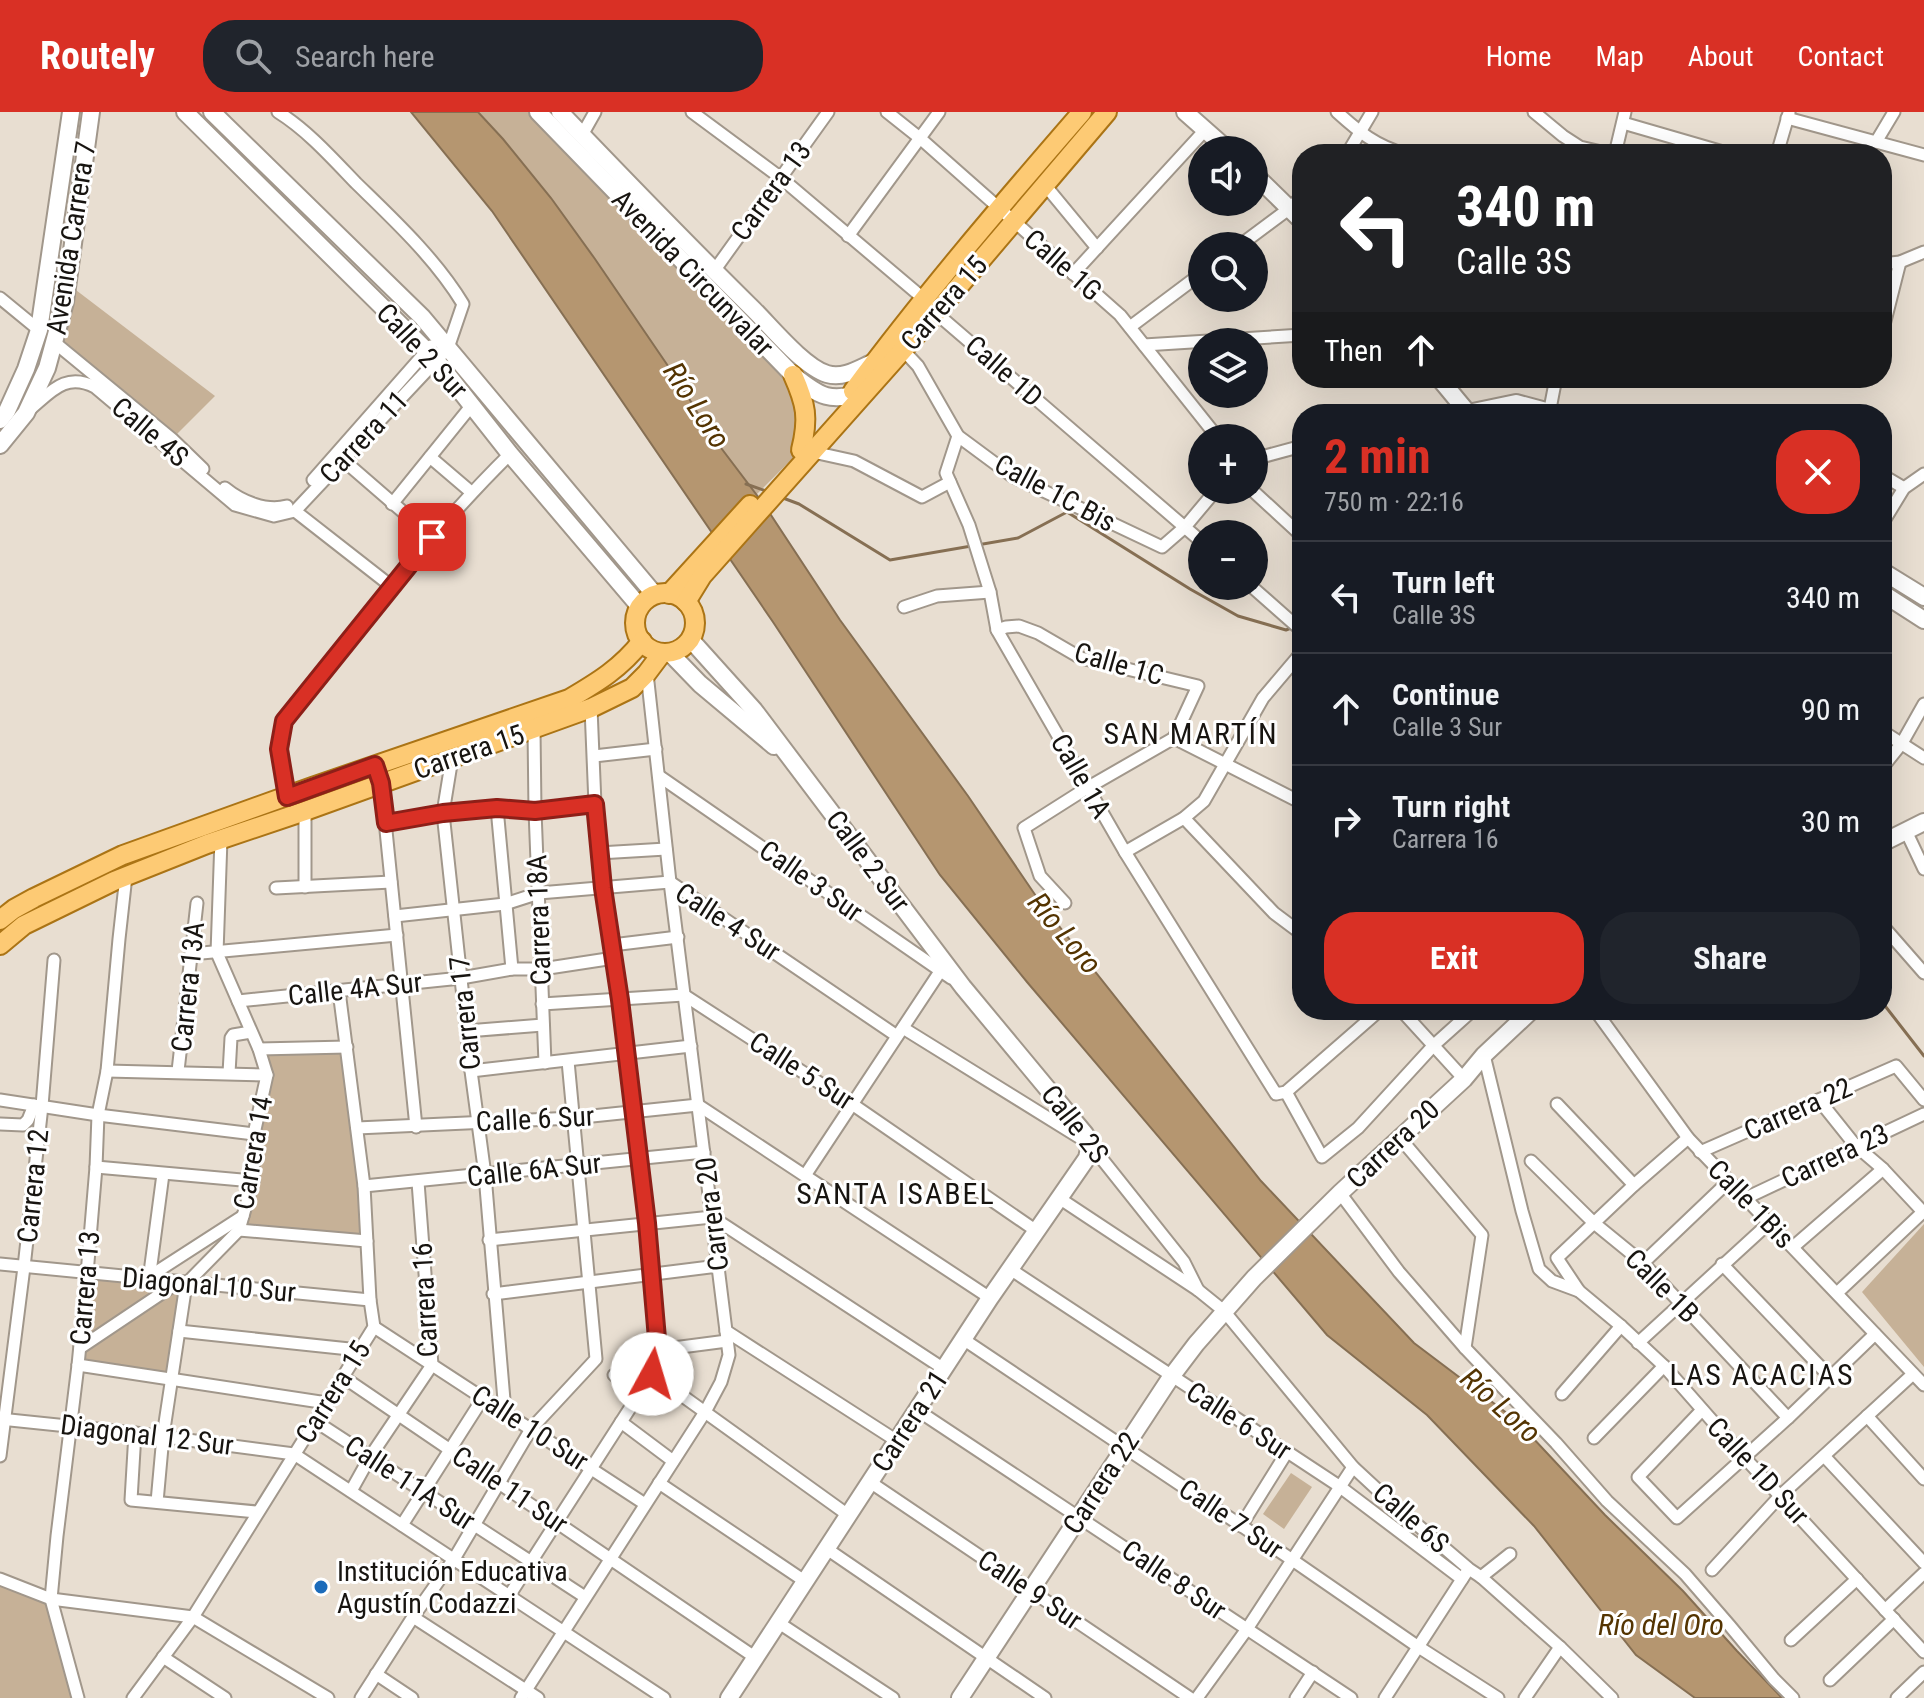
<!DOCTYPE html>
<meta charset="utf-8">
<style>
body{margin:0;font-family:"Roboto Condensed",sans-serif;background:#20242c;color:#f1f3f6;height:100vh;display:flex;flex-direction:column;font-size:30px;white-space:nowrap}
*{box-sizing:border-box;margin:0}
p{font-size:26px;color:#9ea1a6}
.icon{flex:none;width:44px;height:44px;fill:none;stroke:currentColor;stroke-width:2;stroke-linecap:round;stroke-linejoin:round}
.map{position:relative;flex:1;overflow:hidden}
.side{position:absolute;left:1292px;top:292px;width:600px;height:616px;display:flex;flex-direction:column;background:#171b24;border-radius:32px;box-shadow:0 8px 32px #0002}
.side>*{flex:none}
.guide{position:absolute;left:1292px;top:32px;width:600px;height:244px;border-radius:32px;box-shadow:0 8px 32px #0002;background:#202124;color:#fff;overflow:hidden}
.buttons{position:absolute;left:1188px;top:24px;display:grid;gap:16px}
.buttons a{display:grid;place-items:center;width:80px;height:80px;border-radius:50%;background:#171b24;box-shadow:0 8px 32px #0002;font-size:40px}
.pin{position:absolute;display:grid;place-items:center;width:68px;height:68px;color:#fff;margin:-34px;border-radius:16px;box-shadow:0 4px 12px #0006}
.me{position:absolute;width:88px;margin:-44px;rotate:6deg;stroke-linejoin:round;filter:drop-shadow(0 0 6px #0008)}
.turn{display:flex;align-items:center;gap:28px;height:168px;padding:0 32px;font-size:36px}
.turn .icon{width:104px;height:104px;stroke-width:2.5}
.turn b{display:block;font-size:56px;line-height:68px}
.then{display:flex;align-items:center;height:76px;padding:0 32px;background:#0003;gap:16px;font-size:30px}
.round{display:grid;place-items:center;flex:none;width:84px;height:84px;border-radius:32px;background:#20242c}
.head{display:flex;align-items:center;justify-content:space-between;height:136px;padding:0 32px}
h1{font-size:48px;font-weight:700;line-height:60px;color:#d93025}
.primary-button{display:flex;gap:16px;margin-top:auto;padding:16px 32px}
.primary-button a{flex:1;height:92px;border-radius:32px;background:#d93025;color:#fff;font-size:32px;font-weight:700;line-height:92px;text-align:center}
.primary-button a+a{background:#20242c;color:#f1f3f6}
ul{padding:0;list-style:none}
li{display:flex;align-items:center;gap:24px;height:112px;padding:0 32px;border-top:2px solid #363941}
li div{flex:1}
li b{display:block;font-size:30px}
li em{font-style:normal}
header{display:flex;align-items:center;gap:48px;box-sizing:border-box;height:112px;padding:0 40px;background:#d93025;color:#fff}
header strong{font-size:38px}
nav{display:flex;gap:44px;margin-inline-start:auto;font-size:28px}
.search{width:560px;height:72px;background:#20242c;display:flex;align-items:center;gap:20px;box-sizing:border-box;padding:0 28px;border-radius:32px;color:#9ea1a6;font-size:30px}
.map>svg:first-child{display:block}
.green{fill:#c6b197}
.water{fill:#b59670;stroke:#866f53;stroke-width:2}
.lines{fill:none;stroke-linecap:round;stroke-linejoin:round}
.stream{stroke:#866f53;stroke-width:3}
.street-casing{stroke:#a1978b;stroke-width:15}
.secondary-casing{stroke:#a1978b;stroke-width:20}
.primary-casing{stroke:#ab7415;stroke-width:22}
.street{stroke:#fff;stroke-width:11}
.secondary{stroke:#fff;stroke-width:16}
.primary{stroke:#fdca74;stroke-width:18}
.route-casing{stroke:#8d1f18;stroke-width:20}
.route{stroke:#d93025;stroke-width:14}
.poi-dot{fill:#1b6bba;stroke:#fff;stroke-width:3}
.labels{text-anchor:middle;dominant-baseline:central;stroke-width:6;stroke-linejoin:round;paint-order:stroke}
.street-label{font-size:28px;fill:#171410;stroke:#fff}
.poi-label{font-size:28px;fill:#171410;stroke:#fff;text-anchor:start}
.water-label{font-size:30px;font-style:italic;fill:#543401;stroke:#fff}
.neighbourhood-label{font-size:30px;letter-spacing:2px;fill:#171410;stroke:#fff}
</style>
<header>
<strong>Routely</strong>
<div class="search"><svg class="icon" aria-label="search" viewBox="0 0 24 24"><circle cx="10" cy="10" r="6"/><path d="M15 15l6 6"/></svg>Search here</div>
<nav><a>Home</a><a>Map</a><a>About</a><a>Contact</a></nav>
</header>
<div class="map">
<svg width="1924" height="1586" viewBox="0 0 1924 1586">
<rect width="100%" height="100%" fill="#e8ded1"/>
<g class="green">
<polygon points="478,0 538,0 793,263 801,338 756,383 709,320 681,273 551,86 503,27"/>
<polygon points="68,172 215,284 172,327 54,230"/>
<polygon points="347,935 367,1129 239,1118 267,963 259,937"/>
<polygon points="1924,1112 1924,1255 1862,1180"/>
<polygon points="90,1165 145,1170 180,1177 169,1263 83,1250"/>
<polygon points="1291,1361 1312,1375 1284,1417 1263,1402"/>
<polygon points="0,1470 44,1485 72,1586 0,1586"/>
</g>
<polygon class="water" points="411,0 478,0 503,27 551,86 595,147 681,273 709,320 765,394 840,508 968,684 1040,790 1261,1069 1414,1231 1516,1308 1605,1403 1683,1479 1737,1539 1782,1586 1695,1586 1636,1543 1534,1414 1427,1303 1327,1223 1027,870 940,763 773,510 492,99"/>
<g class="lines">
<g class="stream">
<polyline points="746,372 769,380"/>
<polyline points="783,386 799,392 890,448 1018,426 1067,400 1190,477 1238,504 1286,518 1291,516"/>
<polyline points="1882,890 1924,944"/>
</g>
<g class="street-casing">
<g id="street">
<polyline points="692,0 781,66 924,187 936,201 1202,430"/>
<polyline points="887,0 921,27 1120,203 1218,326"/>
<path d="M1337 0C1359 20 1376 34 1405 42"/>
<polyline points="1534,0 1563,24 1580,35 1610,42"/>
<polyline points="1787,6 1924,43"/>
<polyline points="1623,11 1730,42"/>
<polyline points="582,23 595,0"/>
<polyline points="1876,30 1894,0"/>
<polyline points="1345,42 1350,37 1372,0"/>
<polyline points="1615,42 1625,0"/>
<polyline points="1777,42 1789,1"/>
<polyline points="1045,73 1097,136"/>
<polyline points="848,124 939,0"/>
<polyline points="1239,134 1290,96 1302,84"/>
<polyline points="1882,152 1900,150 1924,140"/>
<polyline points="714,159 828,0"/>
<polyline points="1073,162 1206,17"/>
<polyline points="0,186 39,218"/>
<polyline points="1130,215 1202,161"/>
<polyline points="1882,221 1900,150"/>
<polyline points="54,230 172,327 203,357"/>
<polyline points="1144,233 1302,223"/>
<polyline points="903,238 918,254 958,324 1012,364 1162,435 1185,415 1216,378"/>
<path d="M29 298C51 280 65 260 95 275L235 393 274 404 295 399 448 236 463 192C435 146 394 108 356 71 332 46 307 18 278 0"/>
<polyline points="1549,302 1556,266"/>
<polyline points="958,324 946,361 969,413 990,480 997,518 1125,740 1276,982 1286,980 1380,898"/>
<polyline points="813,340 854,349 922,385 950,370"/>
<polyline points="430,345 471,380"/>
<polyline points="342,347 432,425"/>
<polyline points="1254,347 1302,334"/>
<polyline points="1882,363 1904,376"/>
<polyline points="313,368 431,234"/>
<path d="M225 376C241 389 266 400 287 394"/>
<polyline points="1252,378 1302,424"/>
<polyline points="392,392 472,293"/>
<polyline points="295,399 391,474"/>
<polyline points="1882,412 1904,376 1924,362"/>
<polyline points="1251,474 1302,519"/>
<polyline points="904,495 937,484 990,480"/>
<polyline points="997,518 1006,515 1019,514 1038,521 1081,546 1198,574 1174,626"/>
<polyline points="534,617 535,699 545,951"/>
<polyline points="1882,619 1924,646"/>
<polyline points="1174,626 1302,691"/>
<polyline points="594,644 656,637"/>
<polyline points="452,646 443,701 471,959 485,1063 505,1300"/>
<polyline points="1882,656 1902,631 1924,592"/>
<polyline points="659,664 951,866"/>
<polyline points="381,669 416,1015"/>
<path d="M287 685 279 637 284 609C356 517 427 424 510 342"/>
<polyline points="497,696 512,857"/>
<polyline points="305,699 305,775"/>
<polyline points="1184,706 1274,801 1302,822"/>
<polyline points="386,711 443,701 497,696 535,699 595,692"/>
<polyline points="1906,719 1924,757"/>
<polyline points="1125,740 1184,706 1204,689 1263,586 1302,540"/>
<polyline points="599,741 666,737"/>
<polyline points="276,776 391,770"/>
<polyline points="1065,791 1040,764 1024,716 1087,676 1174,626"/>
<polyline points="395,804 505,792 539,781 670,770 897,924"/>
<polyline points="1882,813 1924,861"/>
<polyline points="612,833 678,825"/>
<polyline points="191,842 397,823"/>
<polyline points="238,889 461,866 512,857 542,857 614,846"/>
<polyline points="542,892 684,883 852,992 1035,1118"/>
<polyline points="1401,898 1464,967"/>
<polyline points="1595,898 1688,1026 1924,1273"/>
<polyline points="903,916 1090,1032 1184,1150 1198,1178"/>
<polyline points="467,919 543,913"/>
<polyline points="259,937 347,935"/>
<polyline points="1484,943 1522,1099 1539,1157 1552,1169 1579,1179"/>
<polyline points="107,959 267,963"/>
<polyline points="178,959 197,791"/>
<polyline points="471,959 691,934"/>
<polyline points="229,961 231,926 233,923 251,920"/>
<polyline points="1286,980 1322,1045 1358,1016 1434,933 1473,898"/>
<polyline points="0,988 98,1003 254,1022"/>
<polyline points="1819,988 1855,1033 1883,1057 1924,1101"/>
<polyline points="1557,992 1634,1073"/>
<polyline points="0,1012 23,1013 28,1008 34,993"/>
<polyline points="357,1016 573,1006 698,993 990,1186"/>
<polyline points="1400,1026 1482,1123 1465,1236"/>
<polyline points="1688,1026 1634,1073 1557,1146 1579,1179 1621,1214 1664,1254 1744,1345 1924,1540"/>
<polyline points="1700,1040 1896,954 1924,988"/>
<polyline points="1531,1049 1594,1111 1643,1151 1788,1306"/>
<polyline points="96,1055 253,1069"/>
<polyline points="806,1062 943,855"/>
<polyline points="364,1074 704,1040"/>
<polyline points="1340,1081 1399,1160 1465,1236 1556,1331 1607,1389 1685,1462 1730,1514 1774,1567 1793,1586"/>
<polyline points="1059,1086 1198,1178 1224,1199 1353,1355 1394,1393 1469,1457 1481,1465 1560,1535 1612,1586"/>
<polyline points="1746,1086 1924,1002"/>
<polyline points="239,1118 367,1129"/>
<polyline points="489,1128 712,1105 944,1257"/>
<polyline points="1793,1135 1883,1057"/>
<polyline points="1643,1151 1729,1069"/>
<polyline points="0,1152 370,1188"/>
<polyline points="1722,1152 1830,1265"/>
<polyline points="1010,1157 1339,1374 1462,1467"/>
<polyline points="150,1164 243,1104"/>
<polyline points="149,1168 163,1062"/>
<polyline points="1837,1181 1924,1099"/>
<polyline points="493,1182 718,1154"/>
<polyline points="374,1215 645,1392"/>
<polyline points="179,1219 359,1238"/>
<polyline points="726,1219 897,1329"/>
<polyline points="963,1227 1291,1447 1417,1534 1498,1586"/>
<polyline points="1638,1231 1769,1111"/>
<polyline points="80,1236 177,1171"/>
<polyline points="658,1238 727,1229"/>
<polyline points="78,1253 327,1291"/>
<polyline points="652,1262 848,1403"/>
<polyline points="614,1263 641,1280"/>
<polyline points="343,1265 756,1546"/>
<polyline points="1562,1282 1621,1214"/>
<polyline points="917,1298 1351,1586"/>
<polyline points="1702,1298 1638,1365 1677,1406 1788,1306 1875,1222"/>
<polyline points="1867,1304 1924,1367"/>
<polyline points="0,1307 135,1321 294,1342 664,1586"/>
<polyline points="315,1309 585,1485"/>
<polyline points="621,1310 673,1349"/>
<polyline points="135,1321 131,1388 257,1400"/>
<polyline points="1594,1326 1664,1254"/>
<polyline points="0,1344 24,1155 42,994 54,848"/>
<polyline points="1824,1344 1924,1451"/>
<polyline points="870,1370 1190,1586"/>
<polyline points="659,1371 806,1470"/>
<polyline points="351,1379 370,1345 432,1253 418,1070"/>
<polyline points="157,1390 163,1324 186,1172 239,1118 253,1069 254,1022 267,963 259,937 217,841 221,727"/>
<polyline points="402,1413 483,1286"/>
<polyline points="1241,1414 1287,1340"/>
<polyline points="827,1437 1045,1586"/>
<polyline points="1712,1458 1780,1384 1913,1262"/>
<polyline points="1481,1465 1510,1442"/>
<polyline points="0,1467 51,1487 193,1505 328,1586"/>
<polyline points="509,1484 652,1262 658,1238 647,1111 620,888 603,776 595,692 591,596"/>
<polyline points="1885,1498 1924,1461"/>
<polyline points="413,1505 538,1586"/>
<polyline points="779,1511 893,1586"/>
<polyline points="1791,1528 1857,1467"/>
<polyline points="163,1545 225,1586"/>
<polyline points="376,1562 412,1586"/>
<polyline points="1830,1568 1894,1507"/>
<polyline points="78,1586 51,1487 57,1424 78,1253 87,1162 96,1055 98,1003 107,959 119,827 126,764"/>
<polyline points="133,1586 193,1505 374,1215 370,1188 364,1074 339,879"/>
<polyline points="361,1586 413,1505 454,1447 531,1317 596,1247 568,949"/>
<polyline points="521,1586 705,1300 721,1270 729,1243 670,770 647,561"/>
<polyline points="1197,1586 1247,1517 1353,1355"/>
<polyline points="1296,1586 1313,1560"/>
<polyline points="1385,1586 1466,1461"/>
<polyline points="1525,1586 1560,1535"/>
<polyline points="1897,1586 1924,1560"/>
</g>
</g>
<g class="secondary-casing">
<g id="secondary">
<polyline points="185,0 436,248 510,342 640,495"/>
<polyline points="212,0 422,205 655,483"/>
<path d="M538 0 793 263C820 285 830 291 865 280"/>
<path d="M560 0C624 67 688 133 754 198 772 216 804 255 827 262 844 267 860 256 874 250"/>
<polyline points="1185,0 1228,38"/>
<polyline points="1254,62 1302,109"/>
<polyline points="1439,266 1468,301 1516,291 1557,302"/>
<polyline points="0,308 7,299 26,257 39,218 71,0"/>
<polyline points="0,333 26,301 47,256 65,190 91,0"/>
<polyline points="1882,459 1924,485"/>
<polyline points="1882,481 1924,508"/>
<polyline points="691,528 754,598 963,875 1085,1022 1090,1032 1087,1046 990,1186 729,1586"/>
<polyline points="670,541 700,572 774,634"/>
<polyline points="1882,731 1924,710"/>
<polyline points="960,1586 1171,1265 1196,1232 1254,1166 1340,1081 1464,967 1484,943 1532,898"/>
</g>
</g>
<g class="primary-casing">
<g id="primary">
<path d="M793 263C806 292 809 306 801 338"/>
<path d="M853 279C925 182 1003 91 1082 0"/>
<circle cx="665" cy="511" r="30"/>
<polyline points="669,482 750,393"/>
<polyline points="686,490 702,464 936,201 1107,0"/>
<path d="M0 808 14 797 34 786 123 743 312 675 569 587C598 570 621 556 642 529"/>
<polyline points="0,833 24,813 114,769 207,732 305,699 591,596 632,576 647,561 662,541"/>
</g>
</g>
<use href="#street" class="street"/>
<use href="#secondary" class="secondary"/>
<use href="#primary" class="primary"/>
</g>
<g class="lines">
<g class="route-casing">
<polyline id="route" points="432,425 284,609 279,637 287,685 375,653 381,671 386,711 443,701 497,696 535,699 595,692 603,776 620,888 647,1111 658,1238 652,1262"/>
</g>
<use href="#route" class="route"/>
</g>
<circle class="poi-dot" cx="321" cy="1475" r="8"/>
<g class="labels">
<g class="street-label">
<text transform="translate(771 79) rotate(-54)">Carrera 13</text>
<text transform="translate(71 126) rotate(-81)">Avenida Carrera 7</text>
<text transform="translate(1063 153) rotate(41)">Calle 1G</text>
<text transform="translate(693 161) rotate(46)">Avenida Circunvalar</text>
<text transform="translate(944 191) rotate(-49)">Carrera 15</text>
<text transform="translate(422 239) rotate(47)">Calle 2 Sur</text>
<text transform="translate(1004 259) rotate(41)">Calle 1D</text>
<text transform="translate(150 320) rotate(40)">Calle 4S</text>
<text transform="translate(364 325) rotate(-47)">Carrera 11</text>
<text transform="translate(1055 381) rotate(28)">Calle 1C Bis</text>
<text transform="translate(1119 552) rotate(16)">Calle 1C</text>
<text transform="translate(469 640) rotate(-19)">Carrera 15</text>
<text transform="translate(1081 664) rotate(60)">Calle 1A</text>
<text transform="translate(868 749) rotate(53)">Calle 2 Sur</text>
<text transform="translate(811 769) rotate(35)">Calle 3 Sur</text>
<text transform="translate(539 808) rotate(-92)">Carrera 18A</text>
<text transform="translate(728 810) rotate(33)">Calle 4 Sur</text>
<text transform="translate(188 875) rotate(-84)">Carrera 13A</text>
<text transform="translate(355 877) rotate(-6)">Calle 4A Sur</text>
<text transform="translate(465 901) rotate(-96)">Carrera 17</text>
<text transform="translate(802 959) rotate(33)">Calle 5 Sur</text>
<text transform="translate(1798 997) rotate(-24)">Carrera 22</text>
<text transform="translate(535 1007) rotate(-3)">Calle 6 Sur</text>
<text transform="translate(1075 1012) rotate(52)">Calle 2S</text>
<text transform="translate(1393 1032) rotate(-43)">Carrera 20</text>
<text transform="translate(253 1041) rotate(-80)">Carrera 14</text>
<text transform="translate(1835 1044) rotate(-25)">Carrera 23</text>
<text transform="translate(534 1058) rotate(-6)">Calle 6A Sur</text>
<text transform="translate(33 1074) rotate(-84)">Carrera 12</text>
<text transform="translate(1751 1092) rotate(46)">Calle 1Bis</text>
<text transform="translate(712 1102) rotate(-97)">Carrera 20</text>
<text transform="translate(209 1173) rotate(5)">Diagonal 10 Sur</text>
<text transform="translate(1662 1174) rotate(45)">Calle 1B</text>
<text transform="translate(85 1176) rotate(-85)">Carrera 13</text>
<text transform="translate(425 1188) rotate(-93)">Carrera 16</text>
<text transform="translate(333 1280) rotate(-58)">Carrera 15</text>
<text transform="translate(910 1309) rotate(-57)">Carrera 21</text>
<text transform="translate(1239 1309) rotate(33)">Calle 6 Sur</text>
<text transform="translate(530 1316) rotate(33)">Calle 10 Sur</text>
<text transform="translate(147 1323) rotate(7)">Diagonal 12 Sur</text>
<text transform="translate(1758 1359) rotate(47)">Calle 1D Sur</text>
<text transform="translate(410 1371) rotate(33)">Calle 11A Sur</text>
<text transform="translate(1101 1371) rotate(-57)">Carrera 22</text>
<text transform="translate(510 1378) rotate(34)">Calle 11 Sur</text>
<text transform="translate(1411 1406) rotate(41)">Calle 6S</text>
<text transform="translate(1231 1407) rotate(34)">Calle 7 Sur</text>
<text transform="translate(1174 1468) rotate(34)">Calle 8 Sur</text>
<text transform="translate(1030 1478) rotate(34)">Calle 9 Sur</text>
</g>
<g class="poi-label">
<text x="337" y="1459">Institución Educativa<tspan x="337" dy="32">Agustín Codazzi</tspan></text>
</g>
<g class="water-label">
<text transform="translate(697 293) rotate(57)">Río Loro</text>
<text transform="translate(1065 821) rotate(50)">Río Loro</text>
<text transform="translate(1501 1293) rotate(42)">Río Loro</text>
<text x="1661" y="1512">Río del Oro</text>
</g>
<g class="neighbourhood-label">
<text x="1191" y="621">SAN MARTÍN</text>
<text x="896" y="1081">SANTA ISABEL</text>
<text x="1762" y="1262">LAS ACACIAS</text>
</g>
</g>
</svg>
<div class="buttons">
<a><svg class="icon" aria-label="sound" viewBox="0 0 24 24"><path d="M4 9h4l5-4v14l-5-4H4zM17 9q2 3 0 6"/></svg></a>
<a><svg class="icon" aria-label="search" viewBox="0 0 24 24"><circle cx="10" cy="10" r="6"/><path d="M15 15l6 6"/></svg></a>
<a><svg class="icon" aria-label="layers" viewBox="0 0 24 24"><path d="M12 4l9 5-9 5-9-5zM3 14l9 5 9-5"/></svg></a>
<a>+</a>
<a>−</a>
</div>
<div class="pin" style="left:432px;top:425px;background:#d93025"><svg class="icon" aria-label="arrive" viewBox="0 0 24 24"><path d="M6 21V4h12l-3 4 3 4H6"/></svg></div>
<svg class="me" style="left:652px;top:1262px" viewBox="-20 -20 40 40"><circle r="19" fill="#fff"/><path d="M0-13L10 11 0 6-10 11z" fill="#d93025"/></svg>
<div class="guide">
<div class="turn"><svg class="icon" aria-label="left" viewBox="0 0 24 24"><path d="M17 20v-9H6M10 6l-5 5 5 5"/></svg><div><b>340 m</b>Calle 3S</div></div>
<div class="then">Then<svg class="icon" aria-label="ahead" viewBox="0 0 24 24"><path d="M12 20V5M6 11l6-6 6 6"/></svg></div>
</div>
<section class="side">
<div class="head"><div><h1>2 min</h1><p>750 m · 22:16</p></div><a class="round" style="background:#d93025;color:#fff"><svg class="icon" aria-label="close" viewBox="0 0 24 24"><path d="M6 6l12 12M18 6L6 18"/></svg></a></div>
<ul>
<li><svg class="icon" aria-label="left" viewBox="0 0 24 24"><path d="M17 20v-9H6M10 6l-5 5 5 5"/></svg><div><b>Turn left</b><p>Calle 3S</p></div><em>340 m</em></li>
<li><svg class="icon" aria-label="ahead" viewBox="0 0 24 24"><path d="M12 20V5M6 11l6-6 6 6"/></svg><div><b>Continue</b><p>Calle 3 Sur</p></div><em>90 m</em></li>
<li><svg class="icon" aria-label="right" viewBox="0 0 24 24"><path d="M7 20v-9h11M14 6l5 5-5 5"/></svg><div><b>Turn right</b><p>Carrera 16</p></div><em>30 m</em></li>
</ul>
<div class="primary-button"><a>Exit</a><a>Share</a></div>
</section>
</div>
